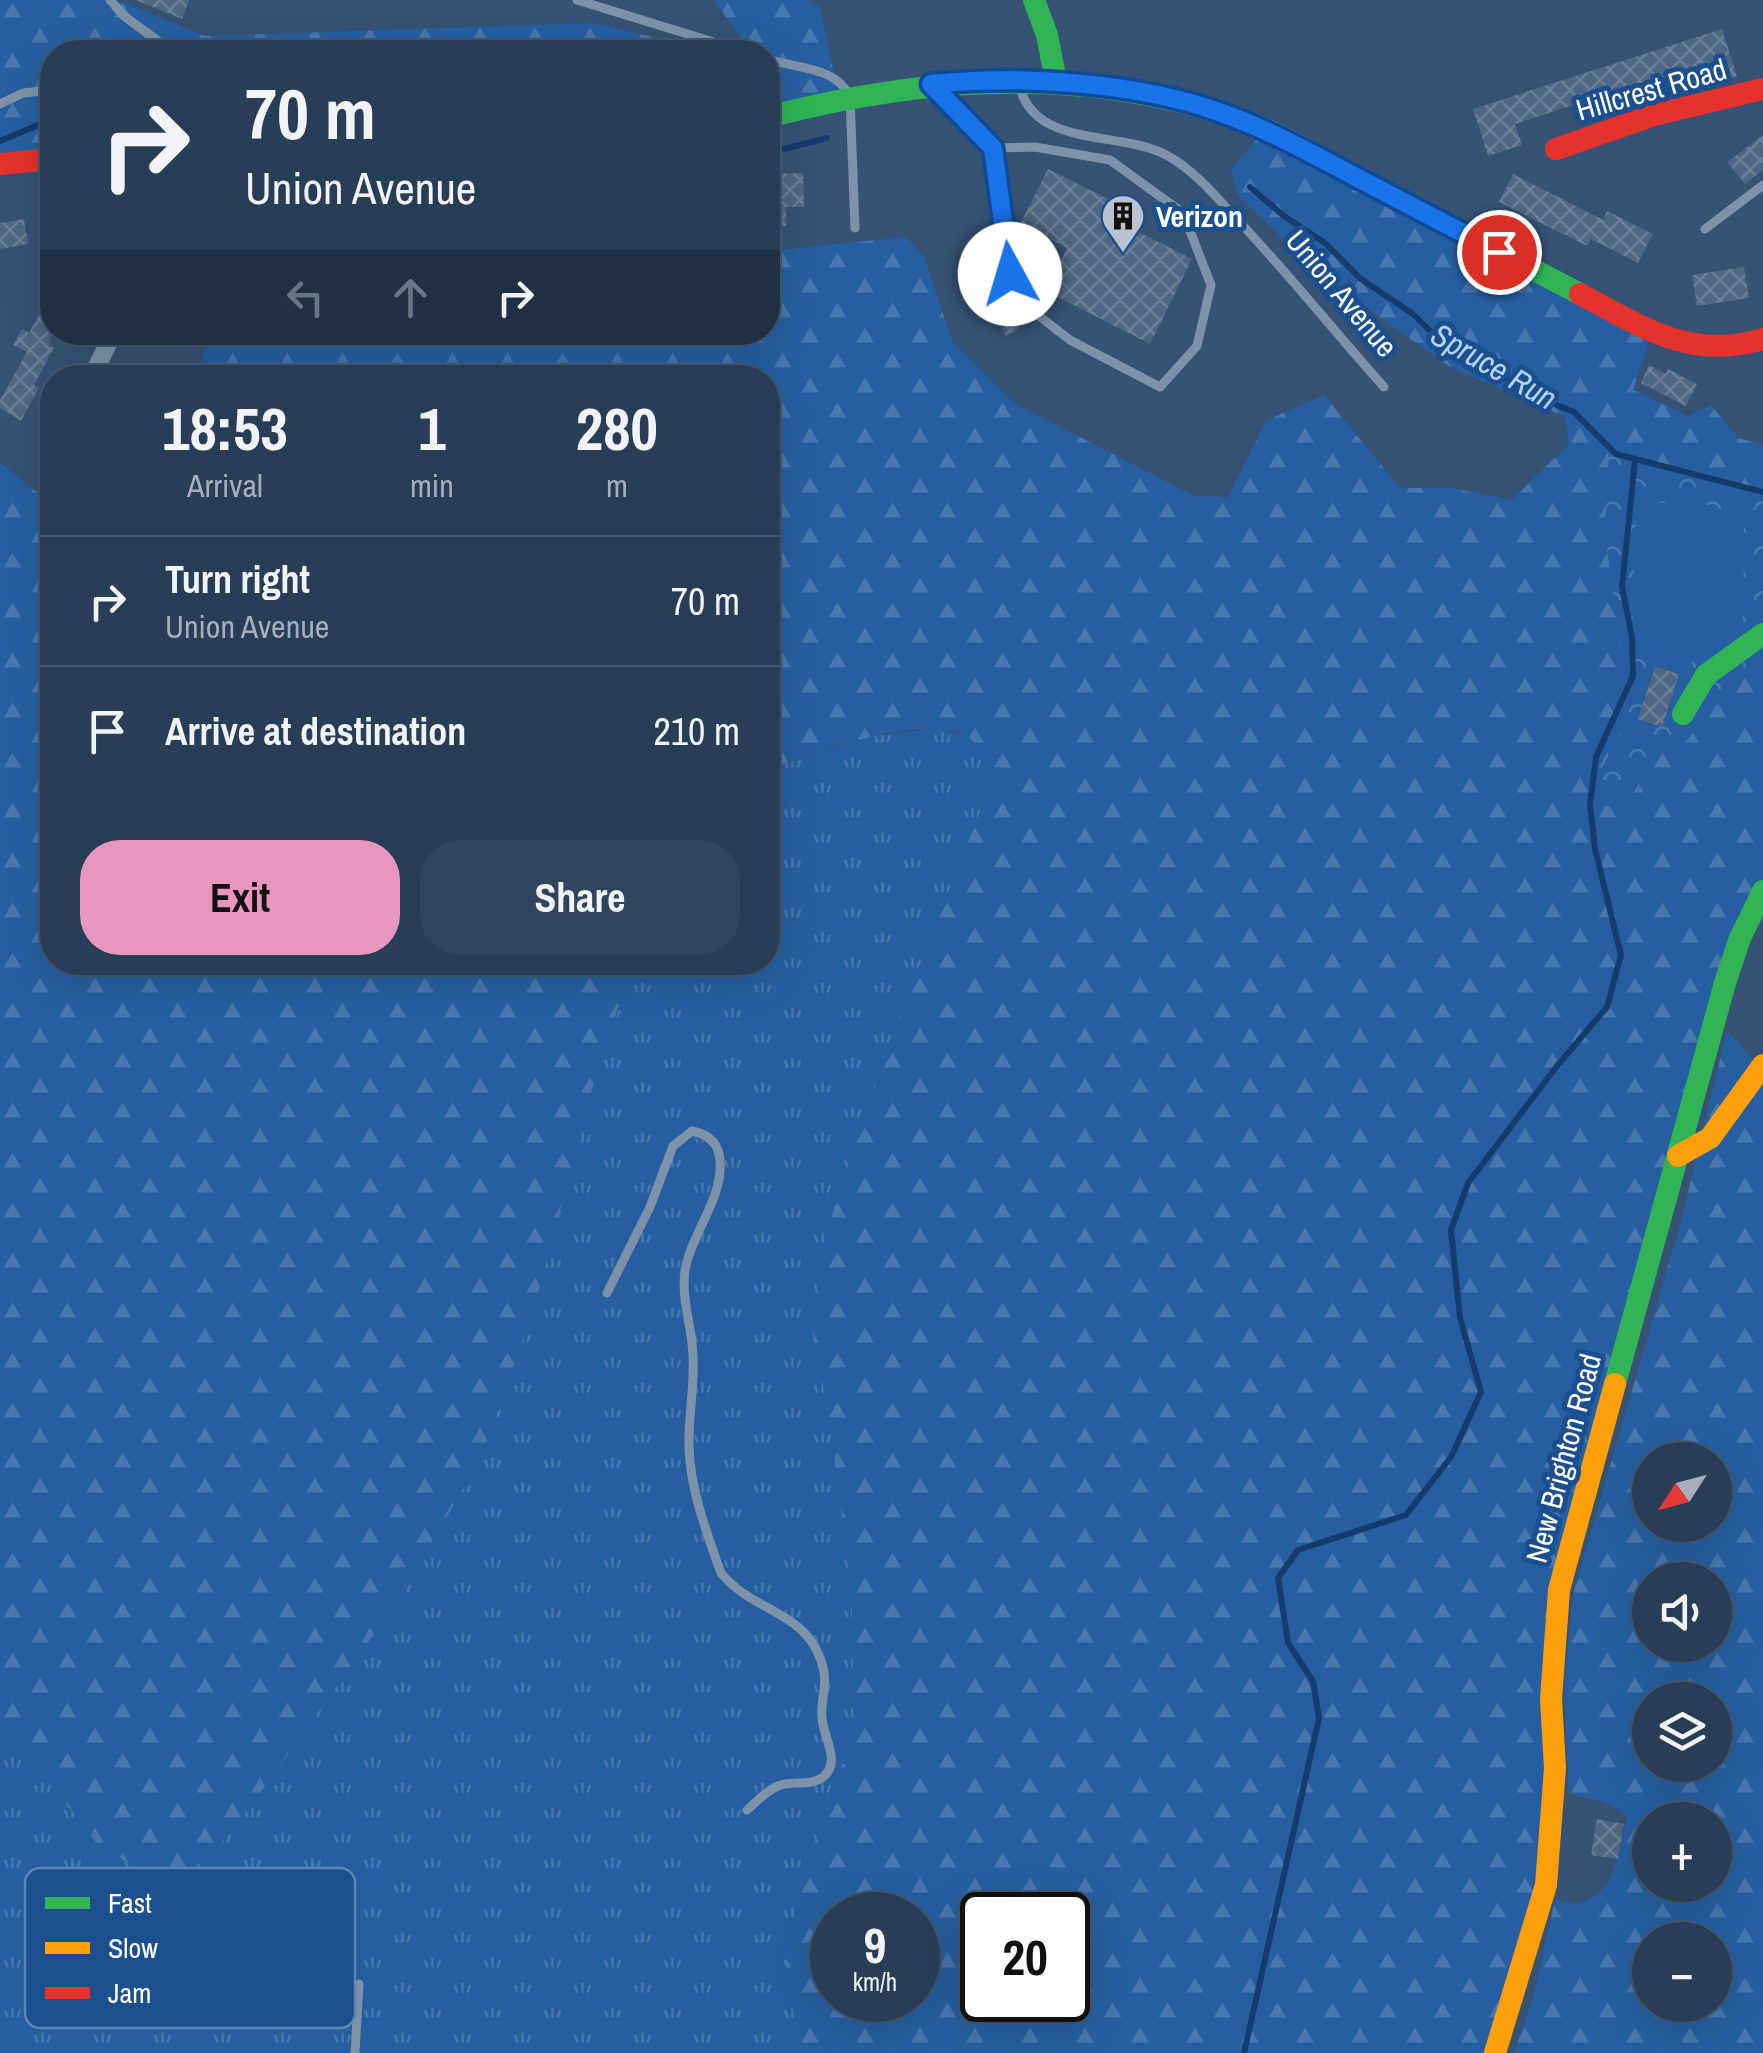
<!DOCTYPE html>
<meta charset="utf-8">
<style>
body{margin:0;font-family:"Archivo Narrow",sans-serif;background:#30455d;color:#f1f3f6;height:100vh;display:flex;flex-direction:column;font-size:38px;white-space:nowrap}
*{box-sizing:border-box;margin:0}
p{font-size:32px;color:#a5aeba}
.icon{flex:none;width:55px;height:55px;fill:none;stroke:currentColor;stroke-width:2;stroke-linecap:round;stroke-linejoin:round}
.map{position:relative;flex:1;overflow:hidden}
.drawer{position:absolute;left:40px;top:365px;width:740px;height:610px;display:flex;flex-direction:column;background:#283e57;border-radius:40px;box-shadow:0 10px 40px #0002,0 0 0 2px #44576d}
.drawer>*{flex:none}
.banner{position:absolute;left:40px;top:40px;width:740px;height:305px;border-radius:40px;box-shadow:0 10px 40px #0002,0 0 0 2px #44576d;background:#283e57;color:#f1f3f6;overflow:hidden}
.needle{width:65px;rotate:234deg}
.fabs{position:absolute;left:1632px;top:1442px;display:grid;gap:20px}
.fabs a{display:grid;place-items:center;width:100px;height:100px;border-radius:50%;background:#283e57;box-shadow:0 10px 40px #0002,0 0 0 2px #44576d;font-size:50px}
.speed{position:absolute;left:810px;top:1892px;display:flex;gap:20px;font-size:50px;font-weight:700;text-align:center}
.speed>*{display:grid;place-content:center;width:130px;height:130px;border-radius:50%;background:#283e57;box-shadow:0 10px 40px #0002,0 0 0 2px #44576d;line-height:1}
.speed small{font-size:25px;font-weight:400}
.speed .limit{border:5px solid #111;border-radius:15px;background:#fff;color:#111}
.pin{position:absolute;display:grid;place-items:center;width:85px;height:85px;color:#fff;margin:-42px;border:5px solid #fff;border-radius:50%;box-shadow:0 2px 10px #0007}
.me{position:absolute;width:110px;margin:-55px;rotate:354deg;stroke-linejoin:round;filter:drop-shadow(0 0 8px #0008)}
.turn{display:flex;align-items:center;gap:35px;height:210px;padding:0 40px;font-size:45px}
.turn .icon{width:130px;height:130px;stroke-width:2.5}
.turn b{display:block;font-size:70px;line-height:85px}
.lanes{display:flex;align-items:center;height:95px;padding:0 40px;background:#0003;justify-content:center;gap:50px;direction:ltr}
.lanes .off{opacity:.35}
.eta{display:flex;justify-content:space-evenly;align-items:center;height:170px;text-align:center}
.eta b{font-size:60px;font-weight:800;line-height:70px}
.button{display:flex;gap:20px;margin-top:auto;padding:20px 40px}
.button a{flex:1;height:115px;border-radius:40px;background:#e797bd;color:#111;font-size:40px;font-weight:800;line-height:115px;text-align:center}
.button a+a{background:#30455d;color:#f1f3f6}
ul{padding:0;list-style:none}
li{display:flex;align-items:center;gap:30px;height:130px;padding:0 40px;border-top:2px solid #44576d}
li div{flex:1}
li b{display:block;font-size:38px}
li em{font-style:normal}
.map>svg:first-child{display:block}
.grass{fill:url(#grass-tufts)}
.forest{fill:url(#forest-firs);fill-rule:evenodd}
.park{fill:url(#park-crowns)}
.pitch{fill:#265fa1}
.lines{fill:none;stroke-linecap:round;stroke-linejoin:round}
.stream{stroke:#153c6e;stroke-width:6}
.building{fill:url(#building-cross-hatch)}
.lane{stroke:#7d92a8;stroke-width:9}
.street{stroke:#7d92a8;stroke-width:18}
.fast{stroke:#30b455;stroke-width:22}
.slow{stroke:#ff9f0a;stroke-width:22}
.jam{stroke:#e5322d;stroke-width:22}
.route-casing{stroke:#114b97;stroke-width:25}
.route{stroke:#1a73e8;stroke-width:18}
.labels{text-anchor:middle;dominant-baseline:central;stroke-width:10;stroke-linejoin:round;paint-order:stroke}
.street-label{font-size:30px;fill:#fff;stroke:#1b4f8f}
.poi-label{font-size:30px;font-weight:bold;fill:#fff;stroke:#1b4f8f;text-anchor:start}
.water-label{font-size:32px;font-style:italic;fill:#b5d3f5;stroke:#1b4f8f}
.key{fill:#1b4f8f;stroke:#5f84b1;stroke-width:2.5}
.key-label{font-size:28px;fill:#fff}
</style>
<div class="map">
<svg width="1763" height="2053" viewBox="0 0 1763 2053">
<defs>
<pattern id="grass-tufts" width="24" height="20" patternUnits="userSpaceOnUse" patternTransform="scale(2.5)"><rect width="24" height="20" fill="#265fa1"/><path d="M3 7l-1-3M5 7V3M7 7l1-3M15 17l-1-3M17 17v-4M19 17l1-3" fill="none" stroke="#4777af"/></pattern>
<pattern id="forest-firs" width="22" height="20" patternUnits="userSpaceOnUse" patternTransform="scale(2.5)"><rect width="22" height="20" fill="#265fa1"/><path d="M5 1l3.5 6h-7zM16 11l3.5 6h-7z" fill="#4777af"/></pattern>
<pattern id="park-crowns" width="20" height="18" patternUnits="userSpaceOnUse" patternTransform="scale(2.5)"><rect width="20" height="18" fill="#265fa1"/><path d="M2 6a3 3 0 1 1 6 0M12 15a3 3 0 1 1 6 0" fill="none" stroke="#4777af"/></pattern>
<pattern id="building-cross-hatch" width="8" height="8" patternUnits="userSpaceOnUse" patternTransform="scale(2.5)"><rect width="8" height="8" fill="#506783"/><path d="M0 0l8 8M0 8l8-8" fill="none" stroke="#6a7e96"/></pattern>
</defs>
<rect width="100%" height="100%" fill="#365274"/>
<polygon class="grass" points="935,728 969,736 986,758 981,809 895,1028 827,1230 811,1327 828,1408 852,1596 854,1745 835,1778 799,2053 0,2053 0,1722 96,1842 140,1871 175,1881 214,1852 397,1602 482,1456 535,1305 590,1096 632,963 768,962 768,769 868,737"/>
<g class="forest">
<polygon points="0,0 115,0 205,36 592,23 676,42 681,52 52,52 52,159 0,164"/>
<polygon points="714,0 806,0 820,7 839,99 788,111 768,78 768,52 751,52"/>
<path d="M1265 129 1652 332 1633 390 1688 416 1711 405 1738 438 1763 445V490L1698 481 1625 658 1621 732 1597 778 1624 809 1657 751 1682 746 1738 679 1763 673V891L1559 1590 1551 1849 1495 2053H799L786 1962 800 1890 835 1778 854 1744 852 1596 828 1408 811 1327 827 1230 895 1028 981 809 986 758C980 750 973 739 965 735 914 714 819 752 768 769V378H196L210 333 768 332V251L906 237 924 257 952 341 1014 403 1192 495 1228 498 1267 420 1324 395 1400 488H1450L1512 500 1569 444 1564 416 1450 367 1329 281 1238 196 1231 170ZM832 1915H918V2000H832ZM982 1915H1068V2000H982Z"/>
<polygon points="0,463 37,492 52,494 52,962 632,963 590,1096 535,1305 482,1456 397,1602 266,1785 214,1852 175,1881 140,1871 96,1842 0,1722"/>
<path d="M1727 1031 1763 1070V2053H1514L1534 1994 1555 1900C1561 1901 1572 1904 1579 1903 1616 1895 1621 1846 1627 1816L1610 1804 1569 1793 1564 1688 1573 1594 1680 1225ZM1650 1460H1715V1525H1650ZM1650 1580H1715V1645H1650ZM1650 1700H1715V1765H1650ZM1650 1820H1715V1885H1650ZM1650 1940H1715V2005H1650Z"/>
</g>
<polygon class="park" points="1609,446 1707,479 1763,492 1763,673 1738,679 1682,746 1657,751 1624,809 1599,805 1597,778 1621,732 1624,668 1605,536"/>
<polygon class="pitch" points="1645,502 1711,505 1744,522 1743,633 1679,670 1646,659 1643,637 1633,618 1636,513"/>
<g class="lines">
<g class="stream">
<polyline points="0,141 52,119"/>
<polyline points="768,153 827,138"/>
<polyline points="1250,187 1284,216 1325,243 1361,279 1413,314 1434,335 1535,396 1574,412 1616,454 1763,492"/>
<polyline points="1244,2053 1319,1718 1313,1681 1288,1643 1278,1578 1298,1550 1406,1515 1451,1457 1481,1392 1460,1318 1451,1230 1468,1183 1557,1066 1607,1007 1621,955 1595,849 1590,805 1596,757 1633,676 1632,637 1622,587 1635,460"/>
</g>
</g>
<g class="building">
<polygon points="136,0 189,0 182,19"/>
<polygon points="1722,29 1737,76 1708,85 1701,64 1515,124 1522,145 1488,156 1473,109"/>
<polygon points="1763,135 1763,170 1745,184 1727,162"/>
<polygon points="1048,169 1112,201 1105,215 1192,259 1150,344 1046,291 1067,248 1020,224"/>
<polygon points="803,173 804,207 786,207 786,226 768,227 768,174"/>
<polygon points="1513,174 1603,220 1607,211 1653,234 1638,263 1591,239 1587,246 1499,202"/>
<polygon points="24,219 28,244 0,249 0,223"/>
<polygon points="1744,267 1749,298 1697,306 1692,275"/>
<polygon points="992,275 1019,329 1006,336 979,282"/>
<polygon points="39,315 52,322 50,346 54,348 34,385 39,388 21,421 0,408 0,400 27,352 13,345 22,329 29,333"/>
<polygon points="1649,365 1666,374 1668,369 1697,384 1686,406 1641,383"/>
<polygon points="1655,667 1679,674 1662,727 1638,719"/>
<polygon points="1597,1819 1624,1824 1618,1859 1591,1855"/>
</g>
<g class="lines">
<g class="lane">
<polyline points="110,0 124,16 173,52"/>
<polyline points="577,0 746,52"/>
<path d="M768 59C797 69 836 66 850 97L855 228"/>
<path d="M1019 84C1033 150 1120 129 1168 156 1192 169 1213 193 1231 213 1285 269 1332 329 1384 387"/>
<polyline points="937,90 993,148 1010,274 1030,309 1070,340 1160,387 1197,346 1211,285 1183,213 1110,160 1035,147 993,148"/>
<polyline points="0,104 23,93 52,90"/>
<polyline points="1705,229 1763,185"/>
<path d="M607 1293 650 1207 673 1146 692 1131C708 1134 719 1143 720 1161 723 1199 691 1234 685 1271 681 1299 692 1327 693 1355 695 1386 688 1416 689 1447 690 1489 707 1534 721 1573 755 1615 812 1610 824 1672 827 1689 820 1703 822 1718 823 1737 842 1762 823 1777 810 1787 792 1780 778 1786 766 1791 756 1802 747 1810"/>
<polyline points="355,2053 359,1984"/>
</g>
<polyline class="street" points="91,378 114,332"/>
<g class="fast">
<polyline points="1034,0 1047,35 1056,81"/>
<path d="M768 117C931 74 1103 65 1263 128 1297 142 1331 164 1364 181 1436 219 1508 257 1580 294"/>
<polyline points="1683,714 1706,675 1763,634"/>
<polyline points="1615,1384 1725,983 1740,938 1763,891"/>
</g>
<g class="slow">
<polyline points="1678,1156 1710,1138 1763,1065"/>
<polyline points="1495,2053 1546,1885 1555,1768 1551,1699 1559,1590 1615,1384"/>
</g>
<g class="jam">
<polyline points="1556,149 1654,115 1763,89"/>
<polyline points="0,164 52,159"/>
<path d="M1580 294C1642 327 1691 361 1763 339"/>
</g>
</g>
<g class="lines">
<g class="route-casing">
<path id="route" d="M1010 274 993 148 931 84C1020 75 1135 82 1219 112 1265 128 1307 151 1350 174 1399 200 1449 226 1499 252"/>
</g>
<use href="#route" class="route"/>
</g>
<defs>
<g id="building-pin" transform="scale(2.25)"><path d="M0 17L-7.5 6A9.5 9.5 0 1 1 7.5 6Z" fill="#b9c2ce" stroke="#1b4f8f"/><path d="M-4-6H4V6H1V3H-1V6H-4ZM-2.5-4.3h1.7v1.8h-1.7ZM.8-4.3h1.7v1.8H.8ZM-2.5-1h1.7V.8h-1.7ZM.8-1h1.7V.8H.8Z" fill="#111"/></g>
</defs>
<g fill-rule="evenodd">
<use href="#building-pin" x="1123" y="216"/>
</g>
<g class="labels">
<g class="street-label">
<text transform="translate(1651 89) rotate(-16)">Hillcrest Road</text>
<text transform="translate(1342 293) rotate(50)">Union Avenue</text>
<text transform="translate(1563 1458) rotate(-75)">New Brighton Road</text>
</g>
<g class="poi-label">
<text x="1156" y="216">Verizon</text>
</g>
<g class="water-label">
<text transform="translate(1494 366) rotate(30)">Spruce Run</text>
</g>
</g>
<rect x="25" y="1868" width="330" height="160" rx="15" class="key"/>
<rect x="45" y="1897" width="45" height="12" fill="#30b455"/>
<rect x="45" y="1942" width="45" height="12" fill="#ff9f0a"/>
<rect x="45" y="1987" width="45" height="12" fill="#e5322d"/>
<g class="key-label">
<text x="108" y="1913">Fast</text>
<text x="108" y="1958">Slow</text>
<text x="108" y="2003">Jam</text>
</g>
</svg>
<div class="fabs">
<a><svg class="needle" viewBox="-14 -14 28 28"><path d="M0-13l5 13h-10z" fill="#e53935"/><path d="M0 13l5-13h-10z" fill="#a5aeba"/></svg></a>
<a><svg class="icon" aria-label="sound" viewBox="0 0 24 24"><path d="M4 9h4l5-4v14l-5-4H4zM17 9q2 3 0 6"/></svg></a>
<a><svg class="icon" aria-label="layers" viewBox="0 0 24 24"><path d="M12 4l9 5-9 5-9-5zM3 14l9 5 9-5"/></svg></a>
<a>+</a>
<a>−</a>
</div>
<div class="speed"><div>9<small>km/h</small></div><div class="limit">20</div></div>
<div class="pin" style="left:1499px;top:252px;background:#d93025"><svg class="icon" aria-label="arrive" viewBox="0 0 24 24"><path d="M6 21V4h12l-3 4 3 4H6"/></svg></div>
<svg class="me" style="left:1010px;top:274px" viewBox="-20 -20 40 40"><circle r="19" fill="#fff"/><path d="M0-13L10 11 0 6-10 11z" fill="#1a73e8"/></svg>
<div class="banner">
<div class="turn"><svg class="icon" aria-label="right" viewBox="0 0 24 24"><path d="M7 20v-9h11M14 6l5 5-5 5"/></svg><div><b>70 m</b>Union Avenue</div></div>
<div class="lanes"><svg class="icon off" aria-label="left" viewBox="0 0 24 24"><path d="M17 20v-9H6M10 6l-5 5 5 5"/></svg><svg class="icon off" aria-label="ahead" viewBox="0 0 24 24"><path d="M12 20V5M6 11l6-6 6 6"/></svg><svg class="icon" aria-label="right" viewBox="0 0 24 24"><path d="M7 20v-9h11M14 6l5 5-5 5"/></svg></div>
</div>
<section class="drawer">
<div class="eta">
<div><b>18:53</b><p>Arrival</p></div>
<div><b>1</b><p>min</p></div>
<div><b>280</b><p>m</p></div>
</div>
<ul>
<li><svg class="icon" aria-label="right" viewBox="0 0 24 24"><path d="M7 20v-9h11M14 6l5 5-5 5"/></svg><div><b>Turn right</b><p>Union Avenue</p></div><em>70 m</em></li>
<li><svg class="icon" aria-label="arrive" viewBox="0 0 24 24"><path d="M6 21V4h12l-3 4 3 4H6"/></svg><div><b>Arrive at destination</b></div><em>210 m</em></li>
</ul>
<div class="button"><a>Exit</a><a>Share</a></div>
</section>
</div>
